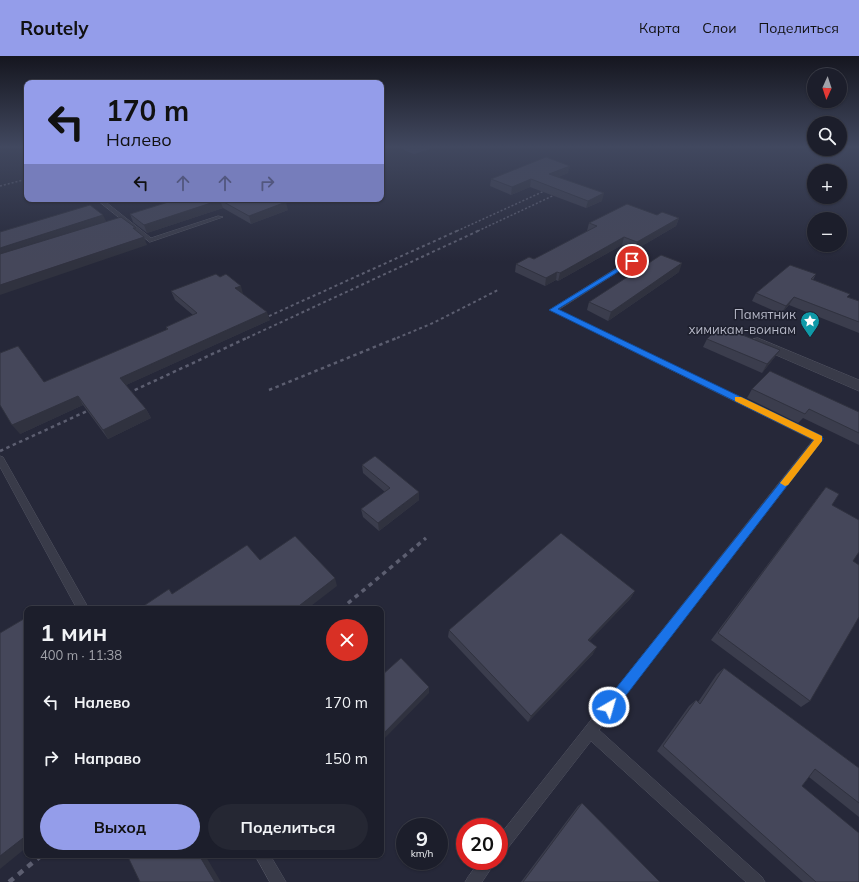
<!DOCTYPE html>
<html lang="ru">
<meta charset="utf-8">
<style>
body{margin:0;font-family:Mulish,sans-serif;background:#252733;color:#f1f3f6;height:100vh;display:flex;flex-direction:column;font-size:15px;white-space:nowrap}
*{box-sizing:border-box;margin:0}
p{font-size:13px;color:#a0a2a9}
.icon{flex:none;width:22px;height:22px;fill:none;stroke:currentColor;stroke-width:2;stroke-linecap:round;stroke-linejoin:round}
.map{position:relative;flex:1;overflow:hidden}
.details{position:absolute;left:24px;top:550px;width:360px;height:252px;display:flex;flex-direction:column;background:#1c1e2b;border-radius:8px;box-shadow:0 1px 3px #0004,0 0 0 1px #3a3c47}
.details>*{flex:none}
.hud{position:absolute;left:24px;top:24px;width:360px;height:122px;border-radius:8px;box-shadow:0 1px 3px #0004,0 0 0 1px #3a3c47;background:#949dea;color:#111;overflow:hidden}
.needle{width:26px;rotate:183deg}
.controls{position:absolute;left:807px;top:12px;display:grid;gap:8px}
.controls a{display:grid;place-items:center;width:40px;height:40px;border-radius:50%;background:#1c1e2b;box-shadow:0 1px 3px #0004,0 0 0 1px #3a3c47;font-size:20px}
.speed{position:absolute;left:396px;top:762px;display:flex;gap:8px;font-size:20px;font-weight:700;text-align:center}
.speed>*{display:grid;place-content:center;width:52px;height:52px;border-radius:50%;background:#1c1e2b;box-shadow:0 1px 3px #0004,0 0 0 1px #3a3c47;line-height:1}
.speed small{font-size:10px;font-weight:400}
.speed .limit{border:6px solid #d22;background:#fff;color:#111}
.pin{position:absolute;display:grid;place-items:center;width:34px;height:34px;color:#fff;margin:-17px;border:2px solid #fff;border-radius:50%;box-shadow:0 1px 4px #0007}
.me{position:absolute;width:44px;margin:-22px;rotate:38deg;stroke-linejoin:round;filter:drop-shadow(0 0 3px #0008)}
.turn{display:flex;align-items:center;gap:14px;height:84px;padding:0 16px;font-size:18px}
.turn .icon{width:52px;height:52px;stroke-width:2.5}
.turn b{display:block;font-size:28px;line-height:34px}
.lanes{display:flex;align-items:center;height:38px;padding:0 16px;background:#0003;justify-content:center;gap:20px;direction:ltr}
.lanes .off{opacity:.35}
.round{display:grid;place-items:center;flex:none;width:42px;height:42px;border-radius:21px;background:#252733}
.head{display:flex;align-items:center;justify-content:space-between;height:68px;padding:0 16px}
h1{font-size:24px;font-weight:700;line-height:30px}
.cta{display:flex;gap:8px;margin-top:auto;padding:8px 16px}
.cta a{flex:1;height:46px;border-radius:24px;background:#949dea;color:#111;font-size:16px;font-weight:700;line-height:46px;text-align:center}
.cta a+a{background:#252733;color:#f1f3f6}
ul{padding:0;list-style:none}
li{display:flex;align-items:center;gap:12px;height:56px;padding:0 16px}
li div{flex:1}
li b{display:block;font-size:15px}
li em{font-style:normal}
header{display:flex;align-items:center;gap:24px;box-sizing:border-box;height:56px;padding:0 20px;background:#949dea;color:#111}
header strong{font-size:19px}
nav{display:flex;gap:22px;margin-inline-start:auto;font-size:14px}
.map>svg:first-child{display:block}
.water{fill:#3d4260}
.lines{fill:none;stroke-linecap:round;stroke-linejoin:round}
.lane-casing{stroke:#515361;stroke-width:1}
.street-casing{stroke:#515361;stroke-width:1}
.lane{fill:#393b49;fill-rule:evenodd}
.street{fill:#393b49;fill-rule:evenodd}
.rail-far4{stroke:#5c5e70;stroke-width:1.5;stroke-dasharray:2 2;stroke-linecap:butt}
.rail-far3{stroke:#5c5e70;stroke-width:2;stroke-dasharray:3 3;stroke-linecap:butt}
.rail-far2{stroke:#5c5e70;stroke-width:2.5;stroke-dasharray:3.5 3.5;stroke-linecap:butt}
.rail-far1{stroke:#5c5e70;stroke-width:3.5;stroke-dasharray:4.5 4.5;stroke-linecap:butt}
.rail{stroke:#5c5e70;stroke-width:4.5;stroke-dasharray:6 6;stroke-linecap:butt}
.wall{fill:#3b3d4d}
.shaded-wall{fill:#30323f}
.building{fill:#45475a;stroke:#30323f}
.route{fill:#1a73e8;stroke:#114b97}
.slow{fill:#f59e0b}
.labels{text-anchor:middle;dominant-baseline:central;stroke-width:3;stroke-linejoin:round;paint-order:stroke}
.far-poi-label{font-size:13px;fill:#b4b6c5;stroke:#1e202e;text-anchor:end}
</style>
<header>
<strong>Routely</strong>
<nav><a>Карта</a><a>Слои</a><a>Поделиться</a></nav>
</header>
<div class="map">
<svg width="859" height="826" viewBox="0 0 859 826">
<rect width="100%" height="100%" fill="#262839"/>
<polygon class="water" points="397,91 436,91 414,98"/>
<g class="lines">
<g class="lane-casing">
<g id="lane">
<polygon points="96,143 102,143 151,182 218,160 223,161 150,186"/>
<polygon points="630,204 635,205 558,254 822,381 823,383 599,674 762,821 765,826 746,826 591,685 504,797 499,799 499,780 813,384 550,254"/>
<polygon points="0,400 3,401 89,553 77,553 0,411"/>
<polygon points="255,799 270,799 286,826 270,826"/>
<polygon points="480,805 496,805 482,826 465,826 468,821"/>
</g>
</g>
<g class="street-casing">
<polygon id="street" points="758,282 859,324 859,335 753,289 751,286 753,283"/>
</g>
<use href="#lane" class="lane"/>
<use href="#street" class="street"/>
<g class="rail-far4">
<polyline points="0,130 27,123"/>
<polyline points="457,175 553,131"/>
<polyline points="478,175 563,135"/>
</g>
<g class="rail-far3">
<polyline points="258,265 459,174"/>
<polyline points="247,282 480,174"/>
<polyline points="397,282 433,267 498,234"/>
</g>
<g class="rail-far2">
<polyline points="269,334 399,281"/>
<polyline points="122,340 249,281"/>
<polyline points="0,395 98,350"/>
</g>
<polyline class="rail-far1" points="341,553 426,482"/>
<polyline class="rail" points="9,826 42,799"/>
</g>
<g class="wall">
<polygon points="568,117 558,121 602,145 586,152 530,131 511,139 490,130 491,123"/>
<polygon points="178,143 281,143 288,154 251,168 223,152 147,177 133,166 130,158"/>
<polygon points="657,159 679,162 676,170 635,194 622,189 558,225 556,224 545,230 515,216 516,208 534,203 587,175 589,167"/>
<polygon points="679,216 608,265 587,254 589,246"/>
<polygon points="816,218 813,224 848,241 859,245 859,277 789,249 781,258 752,245 756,237"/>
<polygon points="220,221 243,238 270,264 126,329 146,353 151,362 108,383 83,349 20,378 44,326 167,274 166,271 193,259 175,244 171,235"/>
<polygon points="707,283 780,294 774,302 762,317 703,291"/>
<polygon points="752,333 859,356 859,389 803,362 798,367 747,342"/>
<polygon points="362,409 419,436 419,444 379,475 363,461 361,453 385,436 363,417"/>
<polygon points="826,431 832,449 853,505 810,645 801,651 711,584 819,440"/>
<polygon points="635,535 630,543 589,585 593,598 528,666 448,581 449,574"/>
<polygon points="724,612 859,712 859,761 809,721 802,730 859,826 803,826 657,695 689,650 696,644 698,646 717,618"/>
<polygon points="582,747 660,826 521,826 578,750"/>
</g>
<g class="shaded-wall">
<polygon points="570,110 568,117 548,125 549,118"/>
<polygon points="531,123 530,131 511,139 512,131"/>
<polygon points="604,137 602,145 586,152 588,145"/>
<polygon points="220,144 223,152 147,177 144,169"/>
<polygon points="286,146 288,154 251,168 249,160"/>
<polygon points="103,159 107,167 0,201 0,192"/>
<polygon points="679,162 676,170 635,194 637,186"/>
<polygon points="144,181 147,189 0,239 0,229"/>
<polygon points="624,181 622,189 558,225 560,217"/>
<polygon points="682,207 679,216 608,265 611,256"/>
<polygon points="557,216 556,224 545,230 546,222"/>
<polygon points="241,230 243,238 235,232"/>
<polygon points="794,241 789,249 781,258 786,250"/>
<polygon points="267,256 270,264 124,330 120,322"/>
<polygon points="780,294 774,302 762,317 767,308"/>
<polygon points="78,340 83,349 20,378 12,369"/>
<polygon points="146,353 151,362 108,383 103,374"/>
<polygon points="419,436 419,444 379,475 378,467"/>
<polygon points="335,522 337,530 307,553 295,553"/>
<polygon points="635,535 630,543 584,591 588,584"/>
<polygon points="597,591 593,598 528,666 531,660"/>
<polygon points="429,631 429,637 381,686 381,680"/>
<polygon points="27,779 27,791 0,813 0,800"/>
<polygon points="199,799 205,799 221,826 215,826"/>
</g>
<g class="building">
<polygon points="546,101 570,110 549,118 604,137 588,145 531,123 512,131 491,123"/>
<polygon points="178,143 281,143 286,146 249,160 220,144 144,169 130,158"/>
<polygon points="627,148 657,159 662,156 679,162 637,186 624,181 560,217 557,216 546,222 516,208 529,201 534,203 597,170 589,167"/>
<polygon points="90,149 103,159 0,192 0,176"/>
<polygon points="121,161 136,172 133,172 144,181 0,229 0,198"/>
<polygon points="661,199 682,207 611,256 589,246"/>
<polygon points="790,209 816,218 811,223 850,238 847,241 859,245 859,266 794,241 786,250 756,237"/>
<polygon points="216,218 220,221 226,218 241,230 235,232 267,256 120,322 146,353 103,374 78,340 12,369 0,349 0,297 18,290 44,326 168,273 166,271 197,257 171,235"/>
<polygon points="720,270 780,294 767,308 707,283"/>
<polygon points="770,315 859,356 859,377 809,353 805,358 752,333"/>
<polygon points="375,400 419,436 378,467 361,453 390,432 362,409"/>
<polygon points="826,431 839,438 832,449 859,464 859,496 853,505 859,509 859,561 810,645 718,577"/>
<polygon points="561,477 635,535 588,584 597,591 531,660 449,574"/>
<polygon points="295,480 335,522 295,553 139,553 169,533 172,538 247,489 260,504"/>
<polygon points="27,561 27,779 0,800 0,577"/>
<polygon points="401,602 429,631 381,680 381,620"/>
<polygon points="724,612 859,712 859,747 815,713 802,730 859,777 859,826 816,826 663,690 696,644 700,648"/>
<polygon points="582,747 660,826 523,826"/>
<polygon points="127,799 199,799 215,826 140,826"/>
</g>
<linearGradient id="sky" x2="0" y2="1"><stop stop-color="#15161f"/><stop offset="0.44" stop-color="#41485f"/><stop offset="1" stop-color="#41485f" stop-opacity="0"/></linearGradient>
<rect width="859" height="206" fill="url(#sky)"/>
<polygon class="route" points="632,203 634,204 634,206 558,253 822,380 823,383 614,655 609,657 605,655 603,651 605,646 814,384 549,254"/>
<polygon class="slow" points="735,341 741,341 822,380 822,385 788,429 785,430 780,427 814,384 735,345"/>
<defs>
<g id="sight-pin" transform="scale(1)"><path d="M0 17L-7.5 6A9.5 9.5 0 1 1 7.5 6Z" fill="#0f9aa8" stroke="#1e202e"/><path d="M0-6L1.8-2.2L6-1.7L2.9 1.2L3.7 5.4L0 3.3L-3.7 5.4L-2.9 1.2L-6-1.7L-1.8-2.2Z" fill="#fff"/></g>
</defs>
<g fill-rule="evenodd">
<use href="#sight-pin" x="810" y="265"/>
</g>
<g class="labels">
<g class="far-poi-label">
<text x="796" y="258">Памятник<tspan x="796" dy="15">химикам-воинам</tspan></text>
</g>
</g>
</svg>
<div class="controls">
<a><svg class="needle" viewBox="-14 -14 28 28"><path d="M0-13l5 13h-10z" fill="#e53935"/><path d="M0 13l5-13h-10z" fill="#a0a2a9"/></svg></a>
<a><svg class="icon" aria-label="search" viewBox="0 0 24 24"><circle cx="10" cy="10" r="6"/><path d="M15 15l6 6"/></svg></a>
<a>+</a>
<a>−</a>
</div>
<div class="speed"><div>9<small>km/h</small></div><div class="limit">20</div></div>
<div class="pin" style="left:632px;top:205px;background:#d93025"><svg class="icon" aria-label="arrive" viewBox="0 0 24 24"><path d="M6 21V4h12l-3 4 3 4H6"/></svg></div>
<svg class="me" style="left:609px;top:651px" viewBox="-20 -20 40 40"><circle r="17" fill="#1a73e8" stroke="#fff" stroke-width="3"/><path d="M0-11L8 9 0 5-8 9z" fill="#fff"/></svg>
<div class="hud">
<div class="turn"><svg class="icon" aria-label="left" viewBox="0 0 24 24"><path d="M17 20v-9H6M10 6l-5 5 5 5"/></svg><div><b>170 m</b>Налево</div></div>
<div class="lanes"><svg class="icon" aria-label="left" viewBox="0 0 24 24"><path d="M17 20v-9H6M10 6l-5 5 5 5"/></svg><svg class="icon off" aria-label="ahead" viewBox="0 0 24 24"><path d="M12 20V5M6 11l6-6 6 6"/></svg><svg class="icon off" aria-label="ahead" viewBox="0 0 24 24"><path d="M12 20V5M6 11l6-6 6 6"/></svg><svg class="icon off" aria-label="right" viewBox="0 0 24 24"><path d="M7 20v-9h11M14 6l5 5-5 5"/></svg></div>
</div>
<section class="details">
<div class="head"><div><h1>1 мин</h1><p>400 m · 11:38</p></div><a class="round" style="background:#d93025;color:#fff"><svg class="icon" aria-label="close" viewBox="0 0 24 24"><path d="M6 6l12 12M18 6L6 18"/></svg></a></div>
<ul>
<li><svg class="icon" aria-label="left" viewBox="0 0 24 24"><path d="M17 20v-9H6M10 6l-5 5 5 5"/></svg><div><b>Налево</b></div><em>170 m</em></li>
<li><svg class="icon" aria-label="right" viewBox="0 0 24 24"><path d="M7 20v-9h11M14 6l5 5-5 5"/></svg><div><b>Направо</b></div><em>150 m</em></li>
</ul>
<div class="cta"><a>Выход</a><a>Поделиться</a></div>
</section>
</div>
